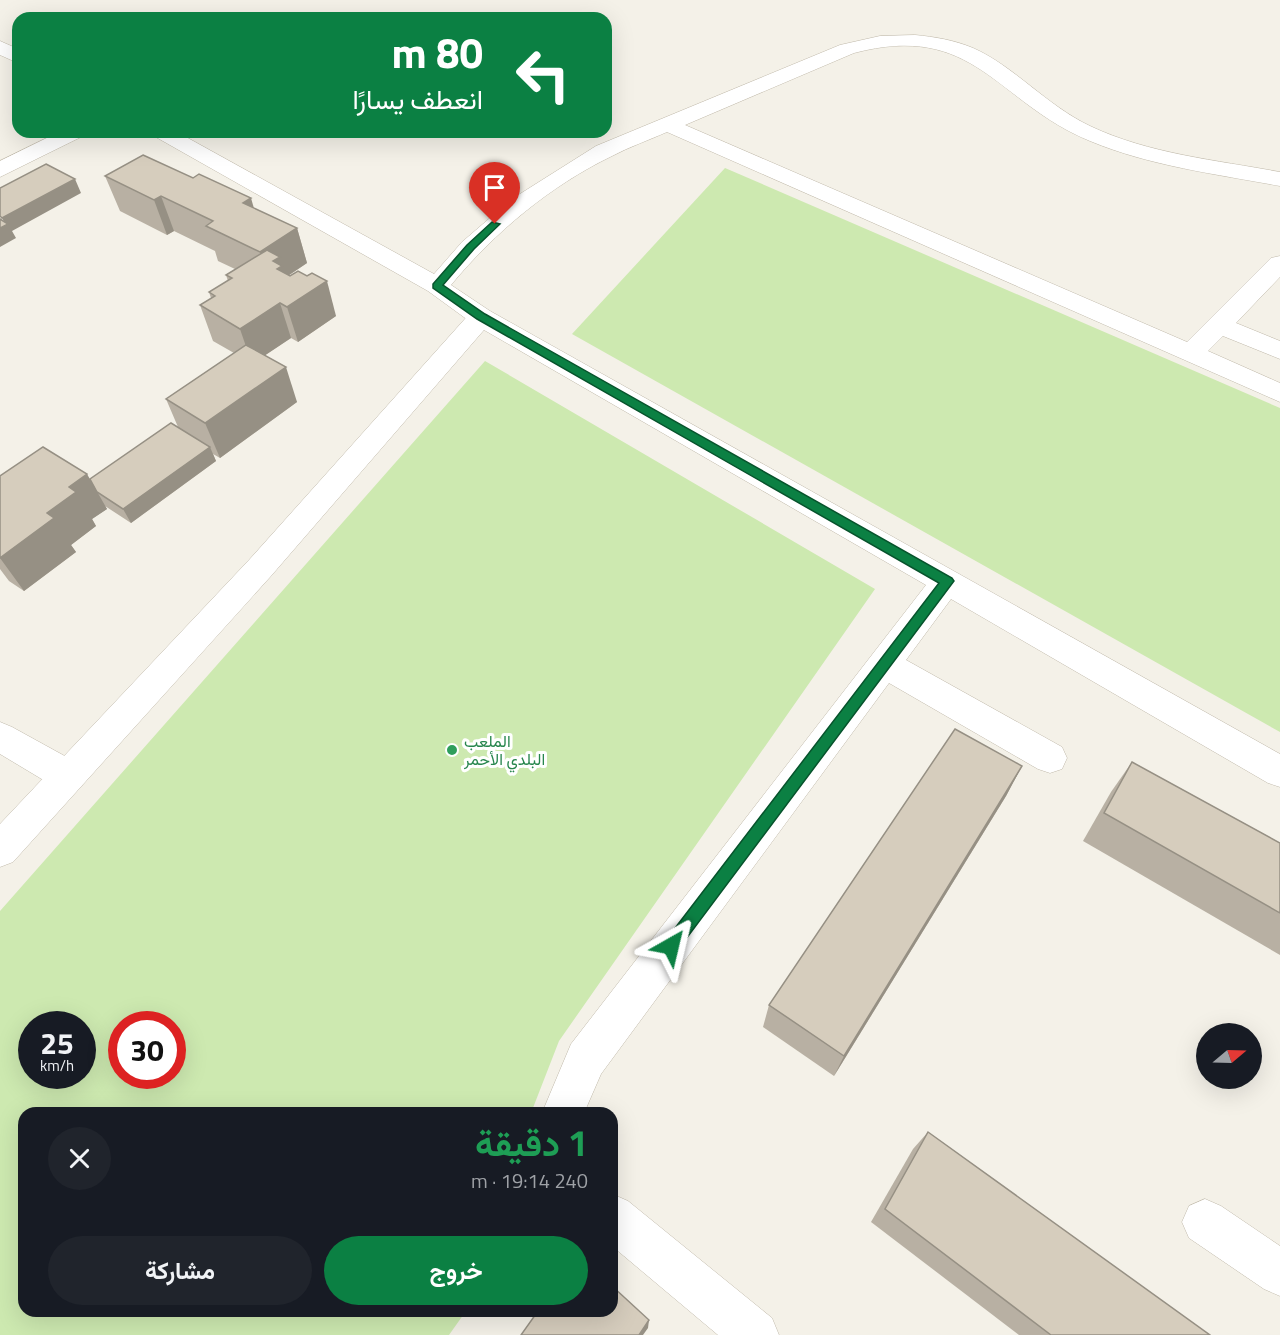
<!DOCTYPE html>
<html lang="ar">
<meta charset="utf-8">
<style>
body{margin:0;font-family:"Titillium Web",Vazirmatn,sans-serif;background:#20242c;color:#f1f3f6;direction:rtl;height:100vh;display:flex;flex-direction:column;font-size:22px;white-space:nowrap}
*{box-sizing:border-box;margin:0}
p{font-size:20px;color:#9ea1a6}
.icon{flex:none;width:33px;height:33px;fill:none;stroke:currentColor;stroke-width:2;stroke-linecap:round;stroke-linejoin:round}
.map{position:relative;flex:1;overflow:hidden;direction:ltr}
.drawer{position:absolute;left:18px;top:1107px;width:600px;height:210px;display:flex;flex-direction:column;background:#171b24;border-radius:18px;box-shadow:0 6px 24px #0002;direction:rtl}
.drawer>*{flex:none}
.hud{position:absolute;left:12px;top:12px;width:600px;height:126px;border-radius:18px;box-shadow:0 6px 24px #0002;direction:rtl;background:#0b8043;color:#fff;overflow:hidden}
.needle{width:39px;rotate:71deg}
.buttons{position:absolute;left:1196px;top:1023px;display:grid;gap:12px}
.buttons a{display:grid;place-items:center;width:66px;height:66px;border-radius:50%;background:#171b24;box-shadow:0 6px 24px #0002;font-size:30px}
.speed{position:absolute;left:18px;top:1011px;display:flex;gap:12px;font-size:30px;font-weight:700;text-align:center}
.speed>*{display:grid;place-content:center;width:78px;height:78px;border-radius:50%;background:#171b24;box-shadow:0 6px 24px #0002;line-height:1}
.speed small{font-size:15px;font-weight:400}
.speed .limit{border:9px solid #d22;background:#fff;color:#111}
.pin{position:absolute;display:grid;place-items:center;width:51px;height:51px;color:#fff;margin:-62px -26px;border-radius:50% 50% 50% 0;rotate:-45deg;box-shadow:0 0 6px #0007}
.pin .icon{rotate:45deg}
.me{position:absolute;width:66px;margin:-33px;rotate:37deg;stroke-linejoin:round;filter:drop-shadow(0 0 4px #0008)}
.turn{display:flex;align-items:center;gap:21px;height:126px;padding:0 30px;font-size:27px}
.turn .icon{width:78px;height:78px;stroke-width:2.5}
.turn b{display:block;font-size:42px;line-height:51px}
.round{display:grid;place-items:center;flex:none;width:63px;height:63px;border-radius:32px;background:#20242c}
.headline{display:flex;align-items:center;justify-content:space-between;height:102px;padding:0 30px}
h1{font-size:36px;font-weight:700;line-height:45px;color:#1e9e55}
.button{display:flex;gap:12px;margin-top:auto;padding:12px 30px}
.button a{flex:1;height:69px;border-radius:36px;background:#0b8043;color:#fff;font-size:24px;font-weight:700;line-height:69px;text-align:center}
.button a+a{background:#20242c;color:#f1f3f6}
.map>svg:first-child{display:block}
.green{fill:#cde9b0;fill-rule:evenodd}
.lines{fill:none;stroke-linecap:round;stroke-linejoin:round}
.minor-casing{stroke:#c0b9aa;stroke-width:1}
.tertiary-casing{stroke:#c0b9aa;stroke-width:1}
.minor{fill:#fff;fill-rule:evenodd}
.tertiary{fill:#fff;fill-rule:evenodd}
.wall{fill:#b8b0a3}
.shaded-wall{fill:#969084}
.building{fill:#d6cdbd;stroke:#969084;stroke-width:1.5}
.route{fill:#0b8043;stroke:#07532c;stroke-width:1.5}
.leisure-dot{fill:#2e9e5b;stroke:#fff;stroke-width:2}
.labels{text-anchor:middle;dominant-baseline:central;stroke-width:6;stroke-linejoin:round;paint-order:stroke}
.leisure-label{font-size:16px;fill:#27864d;stroke:#fff;text-anchor:start}
</style>
<div class="map">
<svg width="1280" height="1335" viewBox="0 0 1280 1335">
<rect width="100%" height="100%" fill="#f4f1e8"/>
<g class="green">
<polygon points="725,168 1280,408 1280,732 572,334"/>
<path d="M485 361 875 589 559 1041 531 1113H24V1311H466L449 1335H0V911ZM32 1024H82V1076H32ZM122 1024H172V1076H122Z"/>
</g>
<g class="lines">
<g class="minor-casing">
<g id="minor">
<path d="M915 35C935 37 954 40 973 48 1014 66 1046 105 1090 126 1149 154 1216 160 1280 172V186C1216 174 1150 166 1090 141 995 102 975 21 854 53L685 125 1187 342 1271 258 1280 256V277L1236 323 1280 341V359L1223 336 1208 351 1280 383V402L667 132C649 140 629 147 612 156 550 186 495 232 451 285L490 311 1280 754V787L1268 783 951 599 906 660 1062 747 1067 758 1062 769 1050 773 1038 769 889 683 601 1074 584 1113H542L571 1044 926 585 472 323 428 291 154 136 150 132H177L434 274 462 242 512 199 596 146 840 45 880 36Z"/>
<polygon points="0,41 18,49 18,63 0,55"/>
<polygon points="59,132 87,132 83,136 0,177 0,161"/>
<polygon points="0,722 12,727 81,765 86,776 81,787 68,791 55,787 0,754"/>
<polygon points="612,1194 628,1201 772,1318 779,1335 718,1335 612,1246"/>
<polygon points="1205,1199 1221,1206 1280,1246 1280,1296 1264,1289 1189,1238 1182,1222 1189,1206"/>
</g>
</g>
<g class="tertiary-casing">
<polygon id="tertiary" points="481,309 490,311 494,317 490,323 271,576 13,862 0,867 0,824 249,560 472,311"/>
</g>
<use href="#minor" class="minor"/>
<use href="#tertiary" class="tertiary"/>
</g>
<g class="wall">
<polygon points="105,176 253,208 297,228 307,263 288,276 336,316 298,342 291,338 265,355 297,402 220,458 213,454 216,461 131,523 105,506 107,509 92,519 96,526 71,545 76,552 24,591 9,581 0,569 0,476 90,479 178,427 166,399 234,353 213,341 200,305 211,298 209,292 228,281 226,275 235,269 218,261 215,251 174,231 167,235 120,211"/>
<polygon points="1132,762 1280,843 1280,955 1083,841 1111,792"/>
<polygon points="1022,766 1006,796 834,1076 763,1027 769,1005"/>
<polygon points="928,1132 1210,1335 1019,1335 871,1222 913,1149"/>
</g>
<g class="shaded-wall">
<polygon points="75,179 81,193 12,231 16,238 0,247 0,228 6,225 2,218"/>
<polygon points="161,196 174,231 167,235 154,200"/>
<polygon points="251,198 261,233 243,203"/>
<polygon points="297,228 307,263 271,287 260,252"/>
<polygon points="327,281 336,316 298,342 287,307"/>
<polygon points="280,303 291,338 252,364 240,329"/>
<polygon points="286,367 297,402 220,458 205,423"/>
<polygon points="210,447 216,461 131,523 123,509"/>
<polygon points="87,474 107,509 92,519 96,526 71,545 76,552 24,591 0,558 47,513 69,487"/>
<polygon points="1022,766 1006,796 834,1076 844,1056"/>
<polygon points="649,1320 648,1328 643,1335 639,1335"/>
</g>
<g class="building">
<polygon points="143,155 193,178 199,174 251,198 243,203 297,228 260,252 206,226 213,221 161,196 154,200 105,176"/>
<polygon points="46,164 75,179 2,218 0,216 0,188"/>
<polygon points="0,219 8,224 0,228"/>
<polygon points="267,250 280,257 273,261 282,266 277,269 290,276 298,271 307,276 312,273 327,281 287,307 280,303 240,329 200,305 215,296 209,292 232,278 226,275"/>
<polygon points="246,345 286,367 205,423 166,399"/>
<polygon points="171,423 210,447 123,509 97,492 90,479"/>
<polygon points="43,447 87,474 69,487 76,492 47,513 54,518 0,558 0,476"/>
<polygon points="955,729 1022,766 844,1056 769,1005"/>
<polygon points="1132,762 1280,843 1280,913 1104,813"/>
<polygon points="928,1132 1210,1335 1051,1335 885,1209"/>
<polygon points="612,1286 649,1320 639,1335 521,1335 538,1311 612,1311"/>
</g>
<polygon class="route" points="492,222 500,224 474,249 443,285 485,314 952,578 954,581 677,951 671,954 666,951 663,946 666,940 939,583 477,319 433,288 433,284 467,245"/>
<circle class="leisure-dot" cx="452" cy="750" r="6"/>
<g class="labels">
<g class="leisure-label">
<text x="464" y="741">الملعب<tspan x="464" dy="18">البلدي الأحمر</tspan></text>
</g>
</g>
</svg>
<div class="buttons">
<a><svg class="needle" viewBox="-14 -14 28 28"><path d="M0-13l5 13h-10z" fill="#e53935"/><path d="M0 13l5-13h-10z" fill="#9ea1a6"/></svg></a>
</div>
<div class="speed"><div>25<small>km/h</small></div><div class="limit">30</div></div>
<div class="pin" style="left:495px;top:224px;background:#d93025"><svg class="icon" aria-label="arrive" viewBox="0 0 24 24"><path d="M6 21V4h12l-3 4 3 4H6"/></svg></div>
<svg class="me" style="left:671px;top:946px" viewBox="-20 -20 40 40"><path d="M0-17L14 15 0 8-14 15z" fill="#0b8043" stroke="#fff" stroke-width="4"/></svg>
<div class="hud">
<div class="turn"><svg class="icon" aria-label="left" viewBox="0 0 24 24"><path d="M17 20v-9H6M10 6l-5 5 5 5"/></svg><div><b>80 m</b>انعطف يسارًا</div></div>
</div>
<section class="drawer">
<div class="headline"><div><h1>1 دقيقة</h1><p>240 m · 19:14</p></div><a class="round"><svg class="icon" aria-label="close" viewBox="0 0 24 24"><path d="M6 6l12 12M18 6L6 18"/></svg></a></div>
<div class="button"><a>خروج</a><a>مشاركة</a></div>
</section>
</div>
